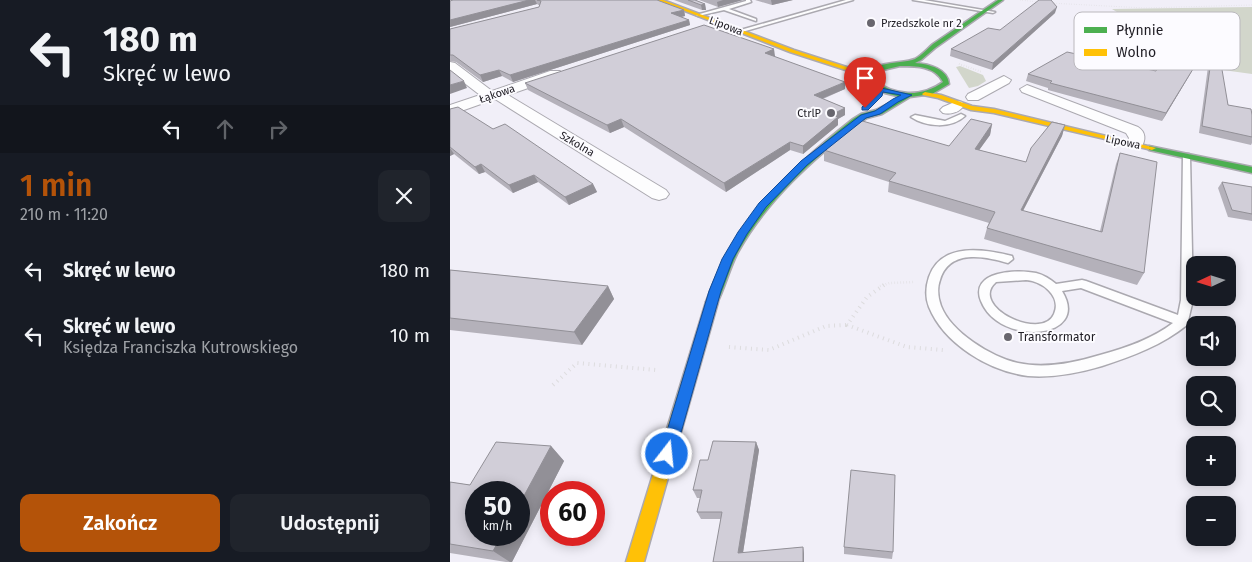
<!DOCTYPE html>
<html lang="pl">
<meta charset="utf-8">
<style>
body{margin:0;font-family:"Fira Sans",sans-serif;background:#20242c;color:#f1f3f6;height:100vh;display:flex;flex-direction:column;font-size:19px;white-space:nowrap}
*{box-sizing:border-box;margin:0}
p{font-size:16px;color:#9ea1a6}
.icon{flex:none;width:28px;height:28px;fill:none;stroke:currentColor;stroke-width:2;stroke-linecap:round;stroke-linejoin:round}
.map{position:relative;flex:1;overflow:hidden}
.panel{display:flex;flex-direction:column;background:#171b24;width:450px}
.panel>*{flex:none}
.top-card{background:#171b24;color:#f1f3f6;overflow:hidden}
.needle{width:32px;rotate:266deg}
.controls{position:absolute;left:736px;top:256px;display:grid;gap:10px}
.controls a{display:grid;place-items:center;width:50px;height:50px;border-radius:10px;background:#171b24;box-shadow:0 2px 12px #0003;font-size:25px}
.speed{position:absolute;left:15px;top:481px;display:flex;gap:10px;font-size:25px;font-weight:700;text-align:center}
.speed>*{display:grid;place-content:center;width:65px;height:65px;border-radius:50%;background:#171b24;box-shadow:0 2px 12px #0003;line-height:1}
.speed small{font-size:12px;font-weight:400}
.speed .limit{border:8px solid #d22;background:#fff;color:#111}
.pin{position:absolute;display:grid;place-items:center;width:42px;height:42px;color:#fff;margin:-51px -21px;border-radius:50% 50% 50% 0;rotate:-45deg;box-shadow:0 0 5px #0007}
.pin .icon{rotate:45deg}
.me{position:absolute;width:55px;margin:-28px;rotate:16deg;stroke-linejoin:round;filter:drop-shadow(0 0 4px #0008)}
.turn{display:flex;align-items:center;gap:18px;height:105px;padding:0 20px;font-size:22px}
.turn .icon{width:65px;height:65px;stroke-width:2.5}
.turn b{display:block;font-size:35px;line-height:42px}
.lanes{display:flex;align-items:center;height:48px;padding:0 20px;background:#0003;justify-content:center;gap:25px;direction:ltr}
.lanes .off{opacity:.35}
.round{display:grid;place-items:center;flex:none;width:52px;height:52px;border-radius:10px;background:#20242c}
.summary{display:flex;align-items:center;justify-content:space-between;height:85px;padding:0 20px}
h1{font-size:30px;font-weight:600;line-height:38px;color:#b45309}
.button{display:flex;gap:10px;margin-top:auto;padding:10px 20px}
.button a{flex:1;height:58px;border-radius:10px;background:#b45309;color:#fff;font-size:20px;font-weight:600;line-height:58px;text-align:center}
.button a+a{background:#20242c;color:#f1f3f6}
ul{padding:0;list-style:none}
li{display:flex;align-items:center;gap:15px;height:65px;padding:0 20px}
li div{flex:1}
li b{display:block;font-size:19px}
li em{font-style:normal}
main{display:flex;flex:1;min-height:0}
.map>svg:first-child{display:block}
.green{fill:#d2d6cb}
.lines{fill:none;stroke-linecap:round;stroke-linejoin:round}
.lane-casing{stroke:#aba9b0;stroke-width:3}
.street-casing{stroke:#aba9b0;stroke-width:2}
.fast-casing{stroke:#aba9b0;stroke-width:3}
.slow-casing{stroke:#aba9b0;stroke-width:3}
.path-far3{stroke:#dddcde;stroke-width:1;stroke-dasharray:0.5 2;stroke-linecap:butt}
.path-far2{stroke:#dddcde;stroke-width:2;stroke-dasharray:0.5 2;stroke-linecap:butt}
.path-far1{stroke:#dddcde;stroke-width:2.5;stroke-dasharray:0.5 2.5;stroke-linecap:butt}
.path{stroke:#dddcde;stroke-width:4;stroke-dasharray:1 4.5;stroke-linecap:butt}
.lane{fill:#fdfdfe;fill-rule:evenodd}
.street{fill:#fdfdfe;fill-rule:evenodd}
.fast{fill:#4caf50;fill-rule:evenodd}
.slow{fill:#ffc107;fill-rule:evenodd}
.wall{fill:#b4b1ba}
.shaded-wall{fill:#929097}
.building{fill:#d1ced8;stroke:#929097}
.route{fill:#1a73e8;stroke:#114b97}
.poi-dot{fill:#68666e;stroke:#fcfbff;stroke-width:2}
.labels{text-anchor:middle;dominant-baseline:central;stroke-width:4;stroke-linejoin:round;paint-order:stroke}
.far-poi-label{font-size:11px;fill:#1f1d24;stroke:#fcfbff;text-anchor:start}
.far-street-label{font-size:11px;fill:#1f1d24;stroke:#fcfbff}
.poi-label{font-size:12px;fill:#1f1d24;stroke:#fcfbff;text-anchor:start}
.key{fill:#fcfbff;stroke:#bab8bd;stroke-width:1}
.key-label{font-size:14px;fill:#1f1d24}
</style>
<main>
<section class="panel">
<div class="top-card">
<div class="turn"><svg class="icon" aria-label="left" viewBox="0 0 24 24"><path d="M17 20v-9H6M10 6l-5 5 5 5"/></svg><div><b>180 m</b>Skręć w lewo</div></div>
<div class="lanes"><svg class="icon" aria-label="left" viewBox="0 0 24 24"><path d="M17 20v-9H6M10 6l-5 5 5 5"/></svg><svg class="icon off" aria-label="ahead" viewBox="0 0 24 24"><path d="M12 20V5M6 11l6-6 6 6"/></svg><svg class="icon off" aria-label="right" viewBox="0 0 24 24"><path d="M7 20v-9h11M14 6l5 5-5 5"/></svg></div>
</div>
<div class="summary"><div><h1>1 min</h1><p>210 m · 11:20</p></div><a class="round"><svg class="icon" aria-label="close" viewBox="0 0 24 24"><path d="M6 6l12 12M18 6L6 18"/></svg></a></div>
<ul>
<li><svg class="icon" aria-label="left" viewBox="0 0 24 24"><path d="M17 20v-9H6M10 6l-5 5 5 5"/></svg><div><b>Skręć w lewo</b></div><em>180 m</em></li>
<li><svg class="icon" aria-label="left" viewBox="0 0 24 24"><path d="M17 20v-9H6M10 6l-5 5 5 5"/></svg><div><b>Skręć w lewo</b><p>Księdza Franciszka Kutrowskiego</p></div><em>10 m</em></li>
</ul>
<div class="button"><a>Zakończ</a><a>Udostępnij</a></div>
</section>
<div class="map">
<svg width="802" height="562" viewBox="0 0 802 562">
<rect width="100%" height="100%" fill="#f1eff8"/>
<g class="green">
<path d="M802 7V74L751 67 761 50C723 40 695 29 662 9Z"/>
<polygon points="510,66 533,75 536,81 528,86 519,88 506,67"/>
</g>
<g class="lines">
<g class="lane-casing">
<g id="lane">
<polygon points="296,0 300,0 301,2 279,9 306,19 306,21 274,10 248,16 246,15 296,1"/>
<polygon points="396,0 403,0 292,32 287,31"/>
<polygon points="463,0 474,0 545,12 543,13"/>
<path d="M511 114 515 116C501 129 476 127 461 117L465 115 495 121Z"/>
<path d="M733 154H739L740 156 743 300 737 325C712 345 683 356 652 366 628 373 603 378 578 376 539 371 494 344 479 307 475 297 476 286 479 277 491 242 534 249 562 256L563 259 558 263C534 256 499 249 490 280 487 288 488 298 491 306 501 332 541 357 568 363 595 369 624 363 650 355 676 348 702 339 723 323L631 288 612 291C642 340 549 347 531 301 519 271 567 269 586 273 594 275 600 279 606 284L632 280 636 281 728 315 731 300ZM576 280C592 281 612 296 604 314 592 342 518 306 546 282Z"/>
</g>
</g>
<g class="street-casing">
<g id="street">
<polygon points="0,62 5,63 42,91 100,71 110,71 112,74 110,77 58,95 216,190 219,194 216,198 209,200 202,198 45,99 0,115 0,105 30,95 0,72"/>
<polygon points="554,76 561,80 559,83 528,100 518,100 516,97 518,94"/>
<path d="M577 85 688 127C696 132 696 140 691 148H679L677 144 679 138 676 133 572 92 570 89Z"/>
<path d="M507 101 512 102 514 105C510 112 501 115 493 113L490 110 493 107Z"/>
</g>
</g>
<g class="fast-casing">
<g id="fast">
<path d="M548 0H553L485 48 471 60 465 63C479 64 498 69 499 84L482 94 460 97 432 114 417 118 409 123C363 159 317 200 288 252 279 269 275 288 266 305H258L256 302C285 221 337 171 403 119L411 114 426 110 451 97 435 93 418 82C416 59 451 65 465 59 472 55 477 49 483 44 505 29 526 15 548 0ZM450 66C466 66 485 66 493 82 471 98 445 96 423 80L429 71Z"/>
<polygon points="699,146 802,167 802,173 699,150"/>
</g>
</g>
<g class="slow-casing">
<g id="slow">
<polygon points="207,0 213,0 344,50 412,72 422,78 417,79 408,74 340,52"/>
<polygon points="475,92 491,95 522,106 544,109 706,148 702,150 544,113 521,110 488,98 473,95 472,94"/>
<polygon points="262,298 266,299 268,302 194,562 176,562 256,302 258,299"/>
</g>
</g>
<g class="path-far3">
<polyline points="570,0 588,2"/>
<polyline points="599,3 695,8 802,5"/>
</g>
<polyline class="path-far2" points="509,64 532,72"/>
<polyline class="path-far1" points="430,286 440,283 465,282"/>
<g class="path">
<polyline points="434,285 417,297 397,325 457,347 493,350"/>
<polyline points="279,347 319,350 376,326 397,325"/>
<polyline points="103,385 127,363 206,370"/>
</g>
<use href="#lane" class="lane"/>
<use href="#street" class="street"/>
<use href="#fast" class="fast"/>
<use href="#slow" class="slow"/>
</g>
<g class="wall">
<polygon points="3,0 207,0 234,10 235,16 231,17 239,20 240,25 63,82 52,76 33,82 6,62 0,61 0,29 89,7 90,6 87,4 0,27 0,1"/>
<polygon points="224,0 245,0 255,4 256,10 252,10"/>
<polygon points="249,0 293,0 268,7"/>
<polygon points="305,0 343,0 322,5"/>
<polygon points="605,13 542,70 500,56 501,49 550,30"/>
<polygon points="763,46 778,105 802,115 802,143 801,145 749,133 760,52"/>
<polygon points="324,49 324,56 395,89 373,99 395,108 395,115 388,119 388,125 353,154 340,150 276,192 174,127 160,133 78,90 75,83"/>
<polygon points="743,69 739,76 712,121 598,90 598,88 576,81 578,74"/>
<polygon points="0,109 43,129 143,184 147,192 119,205 88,182 63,193 35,172 29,174 4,154 0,156"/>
<polygon points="542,124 540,135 529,150 576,162 615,125 612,136 573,211 650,231 666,164 670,153 694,273 687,285 534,239 537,228 539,223 438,192 439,182 374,161 374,150 499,146"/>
<polygon points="772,182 802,187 802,221 778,217 768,188"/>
<polygon points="0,270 158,286 164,299 132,345 0,330"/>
<polygon points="306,442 309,450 293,553 353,547 354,554 354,562 263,562 271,519 251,519 247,512 250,498 247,498 243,490 258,460"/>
<polygon points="101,446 114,461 62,562 56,562 0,553 0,482 20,485"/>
<polygon points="394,547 443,552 442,559 394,554"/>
</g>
<g class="shaded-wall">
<polygon points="79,0 85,0 87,4 0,27 0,20"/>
<polygon points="273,0 293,0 268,7 267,2"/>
<polygon points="321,0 343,0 322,5"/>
<polygon points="255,4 256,10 252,10 251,5"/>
<polygon points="607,7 605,13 542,70 543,63"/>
<polygon points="234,10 235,16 222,19 221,13"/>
<polygon points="239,20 240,25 63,82 60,75"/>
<polygon points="324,49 325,56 316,60 315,53"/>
<polygon points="743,69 739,76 712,121 716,113"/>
<polygon points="49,70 52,76 33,82 30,75"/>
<polygon points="14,81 17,88 0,94 0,85"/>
<polygon points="395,82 395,89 364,102 364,95"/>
<polygon points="395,108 395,115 388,119 388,125 353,154 353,146 381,115"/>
<polygon points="171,119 174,127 160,133 157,125"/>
<polygon points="542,124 540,135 522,160 525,149"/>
<polygon points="615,125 612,136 567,222 571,210"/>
<polygon points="340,142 340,150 276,192 274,183"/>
<polygon points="0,148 4,154 0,156"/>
<polygon points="31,164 35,172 29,174 25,167"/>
<polygon points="84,175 88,182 63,193 59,185"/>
<polygon points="143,184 147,192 119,205 115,197"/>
<polygon points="158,286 164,299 132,345 124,332"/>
<polygon points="306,442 309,450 292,559 288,553"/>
<polygon points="101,446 114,461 62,562 60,562 43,551 52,535 69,535 69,505"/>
<polygon points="353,547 354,554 354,562 353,562"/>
</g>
<g class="building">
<polygon points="3,0 79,0 0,20 0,1"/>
<polygon points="87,0 207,0 234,10 221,13 239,20 60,75 49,70 30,75 3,55 0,55 0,29 89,7 91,1"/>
<polygon points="238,0 245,0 255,4 251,5"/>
<polygon points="589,0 601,0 607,7 543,63 501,49 538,28 550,30"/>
<polygon points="254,25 324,49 315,53 395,82 364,95 395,108 381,115 388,117 353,146 340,142 274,183 171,119 157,125 75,83"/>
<polygon points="763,46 768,46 778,105 801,109 802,115 802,137 752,126"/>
<polygon points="617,52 706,71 712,63 743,69 716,113 600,83 602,81 578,74"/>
<polygon points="0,70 14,81 0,85"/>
<polygon points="8,107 43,129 55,124 143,184 115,197 84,175 59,185 31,164 25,167 0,147 0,109"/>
<polygon points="521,119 542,124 525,149 576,162 581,148 602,122 615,125 571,210 652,232 670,153 707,162 694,273 537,228 545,212 439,181 446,173 374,150 409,120 499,146"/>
<polygon points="772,182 802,187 802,214 782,210"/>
<polygon points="0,270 158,286 124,332 0,318"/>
<polygon points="263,441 306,442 288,553 353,547 353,562 263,562 272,512 247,512 252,490 243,490 250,460 258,460"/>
<polygon points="46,442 101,446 69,505 69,492 26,492 26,535 52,535 43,551 0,544 0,482 20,485"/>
<polygon points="401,470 445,475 443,552 394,547"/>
</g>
<polygon class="route" points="427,87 462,95 448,102 430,114 416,118 357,165 316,207 297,234 283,259 271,291 225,454 223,459 217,461 212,459 210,454 259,291 272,259 288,232 309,203 351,161 411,115 425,111 443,99 451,95 433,92 432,96 418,110 412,110 412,107 426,94"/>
<g class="poi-dot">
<circle cx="421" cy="23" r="5"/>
<circle cx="381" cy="113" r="5"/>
<circle cx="558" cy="337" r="5"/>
</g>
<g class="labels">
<g class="far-poi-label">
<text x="431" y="23">Przedszkole nr 2</text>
<text x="371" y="113" text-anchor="end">CtrlP</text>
</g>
<g class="far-street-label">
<text transform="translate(276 26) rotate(21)">Lipowa</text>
<text transform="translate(47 94) rotate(-19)">Łąkowa</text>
<text transform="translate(673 142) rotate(12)">Lipowa</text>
<text transform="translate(127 144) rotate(31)">Szkolna</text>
</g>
<g class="poi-label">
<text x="568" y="337">Transformator</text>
</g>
</g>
<rect x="624" y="12" width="166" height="58" rx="8" class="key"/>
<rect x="634" y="27" width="23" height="6" fill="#4caf50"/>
<rect x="634" y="49" width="23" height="7" fill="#ffc107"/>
<g class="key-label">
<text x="666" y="35">Płynnie</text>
<text x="666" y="57">Wolno</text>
</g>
</svg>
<div class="controls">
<a><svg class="needle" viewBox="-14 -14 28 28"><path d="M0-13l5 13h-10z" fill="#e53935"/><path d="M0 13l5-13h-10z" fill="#9ea1a6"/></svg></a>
<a><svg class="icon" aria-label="sound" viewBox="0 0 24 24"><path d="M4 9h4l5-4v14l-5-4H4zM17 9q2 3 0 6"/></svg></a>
<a><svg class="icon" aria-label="search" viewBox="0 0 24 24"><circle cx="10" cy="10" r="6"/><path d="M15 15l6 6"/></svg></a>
<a>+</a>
<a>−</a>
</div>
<div class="speed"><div>50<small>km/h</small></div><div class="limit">60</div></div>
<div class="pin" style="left:415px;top:108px;background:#d93025"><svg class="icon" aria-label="arrive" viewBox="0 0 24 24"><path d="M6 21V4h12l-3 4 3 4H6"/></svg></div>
<svg class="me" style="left:217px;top:454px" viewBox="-20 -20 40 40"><circle r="17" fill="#1a73e8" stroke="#fff" stroke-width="3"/><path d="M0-11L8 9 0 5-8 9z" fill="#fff"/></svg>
</div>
</main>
